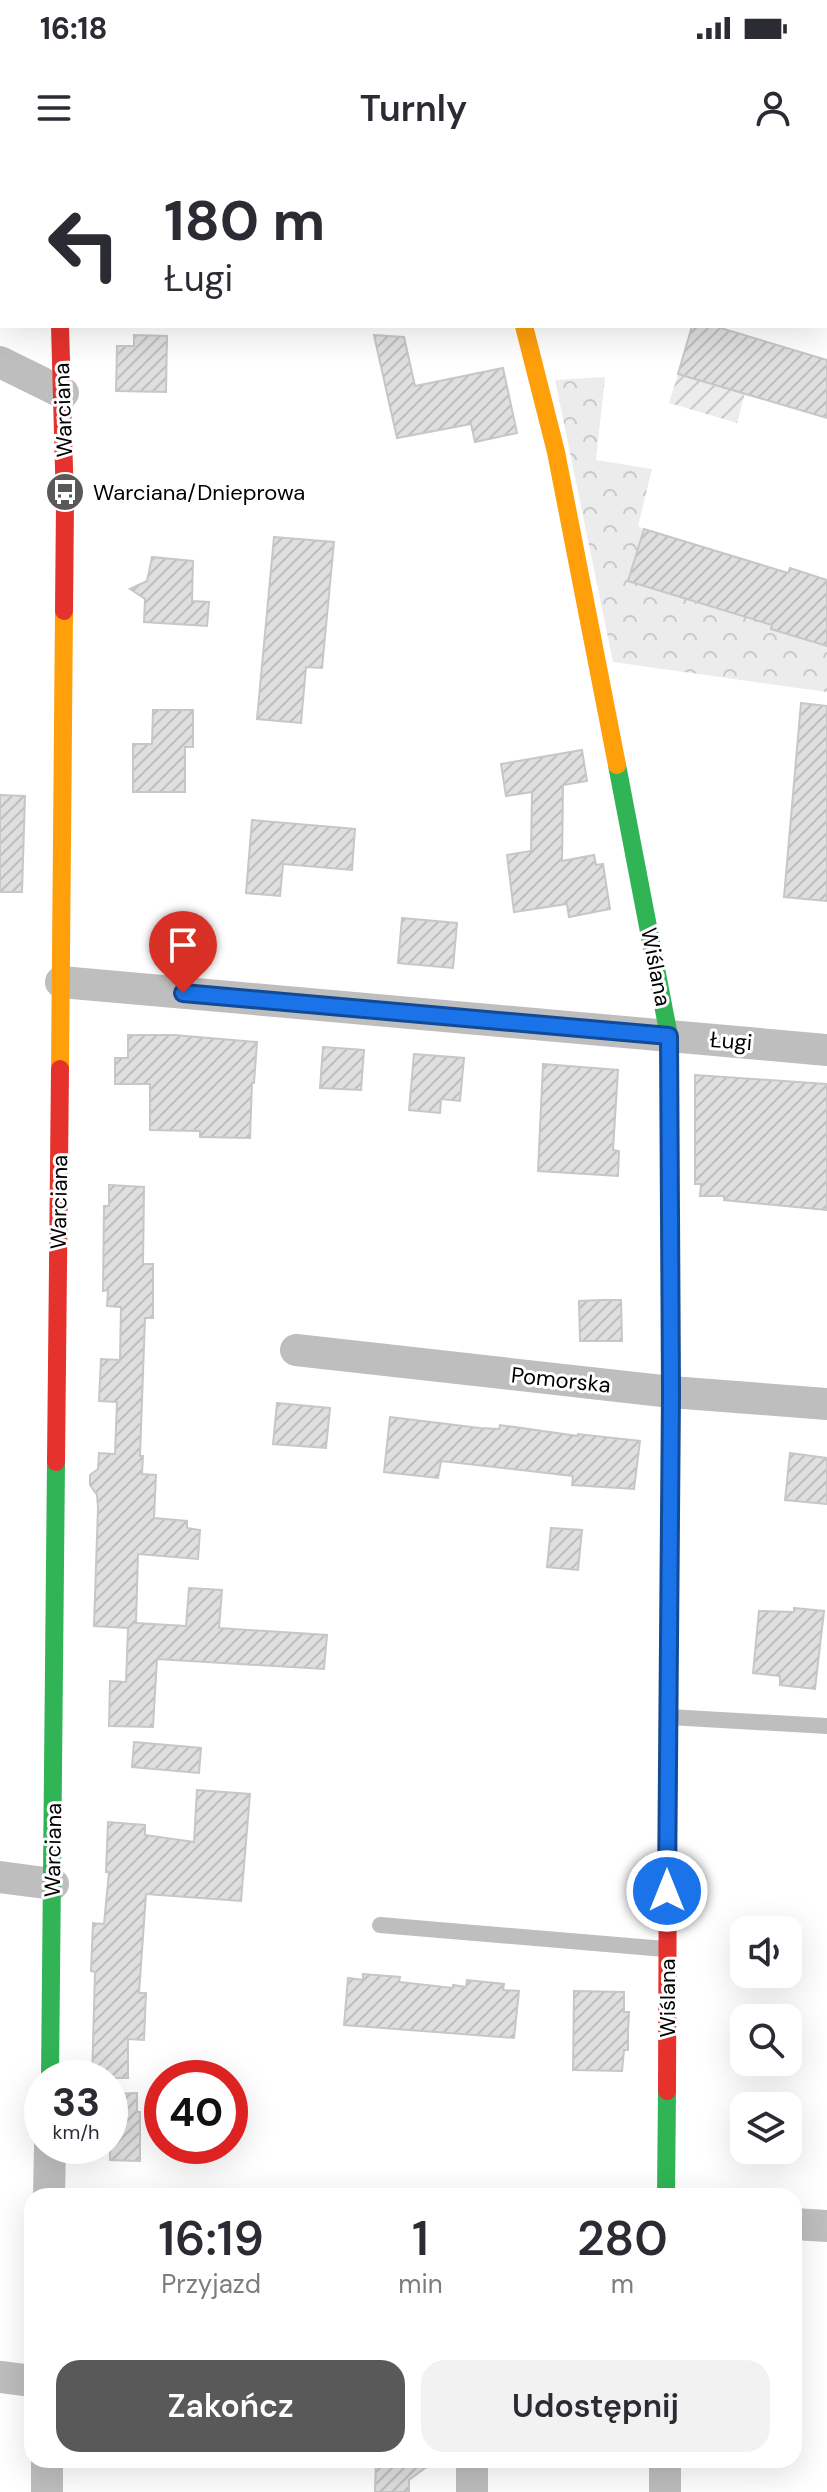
<!DOCTYPE html>
<html lang="pl">
<meta charset="utf-8">
<style>
body{margin:0;font-family:"DM Sans",sans-serif;background:#f2f2f3;color:#2b2b33;height:100vh;display:flex;flex-direction:column;font-size:30px;white-space:nowrap}
*{box-sizing:border-box;margin:0}
p{font-size:26px;color:#7c7c81}
.icon{flex:none;width:44px;height:44px;fill:none;stroke:currentColor;stroke-width:2;stroke-linecap:round;stroke-linejoin:round}
.map{position:relative;flex:1;overflow:hidden}
.drawer{position:absolute;left:24px;top:2028px;width:778px;height:280px;display:flex;flex-direction:column;background:#fff;border-radius:24px;box-shadow:0 8px 32px #0002}
.drawer>*{flex:none}
.banner{position:absolute;left:0px;top:0px;width:828px;height:168px;box-shadow:0 8px 32px #0002;background:#fff;color:#2b2b33;overflow:hidden}
.controls{position:absolute;left:730px;top:1756px;display:grid;gap:16px}
.controls a{display:grid;place-items:center;width:72px;height:72px;border-radius:16px;background:#fff;box-shadow:0 8px 32px #0002;font-size:40px}
.speed{position:absolute;left:24px;top:1900px;display:flex;gap:16px;font-size:40px;font-weight:700;text-align:center}
.speed>*{display:grid;place-content:center;width:104px;height:104px;border-radius:50%;background:#fff;box-shadow:0 8px 32px #0002;line-height:1}
.speed small{font-size:20px;font-weight:400}
.speed .limit{border:12px solid #d22;background:#fff;color:#111}
.pin{position:absolute;display:grid;place-items:center;width:68px;height:68px;color:#fff;margin:-82px -34px;border-radius:50% 50% 50% 0;rotate:-45deg;box-shadow:0 0 8px #0007}
.pin .icon{rotate:45deg}
.me{position:absolute;width:88px;margin:-44px;rotate:0deg;stroke-linejoin:round;filter:drop-shadow(0 0 6px #0008)}
.turn{display:flex;align-items:center;gap:28px;height:168px;padding:0 32px;font-size:36px}
.turn .icon{width:104px;height:104px;stroke-width:2.5}
.turn b{display:block;font-size:56px;line-height:68px}
.eta{display:flex;justify-content:space-evenly;align-items:center;height:136px;text-align:center}
.eta b{font-size:48px;font-weight:600;line-height:56px}
.action{display:flex;gap:16px;margin-top:auto;padding:16px 32px}
.action a{flex:1;height:92px;border-radius:24px;background:#595959;color:#fff;font-size:32px;font-weight:600;line-height:92px;text-align:center}
.action a+a{background:#f2f2f3;color:#2b2b33}
.status{display:flex;justify-content:space-between;align-items:center;height:56px;padding:0 40px;background:#fff;direction:ltr}
.status svg{height:22px;fill:currentColor}
header{display:flex;justify-content:space-between;align-items:center;height:104px;padding:0 32px;background:#fff;font-size:36px;font-weight:600}
.map>svg:first-child{display:block}
.forest{fill:url(#forest-crowns)}
.garden{fill:url(#garden-furrows)}
.building{fill:url(#building-hatch);stroke:#c7c7c7;stroke-width:2}
.lines{fill:none;stroke-linecap:round;stroke-linejoin:round}
.lane{stroke:#bebebe;stroke-width:16}
.street{stroke:#bebebe;stroke-width:32}
.fast{stroke:#30b455;stroke-width:18}
.slow{stroke:#ff9f0a;stroke-width:18}
.jam{stroke:#e5322d;stroke-width:18}
.route-casing{stroke:#114b97;stroke-width:20}
.route{stroke:#1a73e8;stroke-width:14}
.labels{text-anchor:middle;dominant-baseline:central;stroke-width:6;stroke-linejoin:round;paint-order:stroke}
.street-label{font-size:22px;fill:#000;stroke:#fff}
.poi-label{font-size:22px;fill:#000;stroke:#fff;text-anchor:start}
</style>
<div class="status"><b>16:18</b><svg viewBox="0 0 49 12"><path d="M0 12V9h3v3zM5 12V6h3v6zM10 12V3h3v9zM15 12V0h3v12zM26 1h20v11H26zM47 4h2v5h-2z"/></svg></div>
<header><svg class="icon" aria-label="menu" viewBox="0 0 24 24"><path d="M4 6h16M4 12h16M4 18h16"/></svg>Turnly<svg class="icon" aria-label="person" viewBox="0 0 24 24"><circle cx="12" cy="8" r="4"/><path d="M4 21q1-7 8-7t8 7"/></svg></header>
<div class="map">
<svg width="827" height="2332" viewBox="0 0 827 2332">
<defs>
<pattern id="forest-crowns" width="20" height="18" patternUnits="userSpaceOnUse" patternTransform="scale(2)"><rect width="20" height="18" fill="#ececec"/><path d="M2 6a3 3 0 1 1 6 0M12 15a3 3 0 1 1 6 0" fill="none" stroke="#c9c9c9"/></pattern>
<pattern id="garden-furrows" width="10" height="10" patternUnits="userSpaceOnUse" patternTransform="scale(2)"><rect width="10" height="10" fill="#ececec"/><path d="M-1 1l2-2M0 10L10 0M9 11l2-2" fill="none" stroke="#c9c9c9"/></pattern>
<pattern id="building-hatch" width="6" height="6" patternUnits="userSpaceOnUse" patternTransform="scale(2)"><rect width="6" height="6" fill="#dfdfdf"/><path d="M-1 1l2-2M0 6l6-6M5 7l2-2" fill="none" stroke="#bebebe"/></pattern>
</defs>
<rect width="100%" height="100%" fill="#fff"/>
<polygon class="forest" points="605,217 596,300 652,309 638,366 644,369 628,421 772,465 772,469 827,486 827,532 613,502 555,220"/>
<g class="garden">
<polygon points="79,0 422,0 423,2 79,2"/>
<polygon points="678,214 745,233 737,263 669,243"/>
</g>
<g class="building">
<polygon points="692,166 714,166 827,200 827,258 678,214"/>
<polygon points="134,175 167,176 166,232 116,231 117,186 134,186"/>
<polygon points="374,175 404,177 415,226 503,208 517,273 475,282 471,264 397,278"/>
<polygon points="644,369 788,413 790,408 827,420 827,486 771,469 772,465 628,421"/>
<polygon points="274,377 334,382 322,508 306,507 301,563 257,559"/>
<polygon points="152,397 193,401 192,441 209,442 207,466 144,462 145,439 130,429 147,421"/>
<polygon points="801,543 827,546 827,741 784,737"/>
<polygon points="153,550 193,550 193,587 185,587 185,632 133,632 133,584 152,584"/>
<polygon points="582,590 587,621 563,625 562,701 594,695 596,705 603,704 610,749 569,757 567,744 514,752 507,695 531,691 532,632 506,636 501,604"/>
<polygon points="0,635 25,636 22,732 0,732"/>
<polygon points="252,660 355,669 352,710 283,704 280,736 246,733"/>
<polygon points="402,758 457,763 453,808 398,803"/>
<polygon points="128,875 174,875 257,882 254,923 252,923 250,978 200,977 200,971 150,970 150,924 115,924 115,898 128,898"/>
<polygon points="323,887 364,890 361,930 320,928"/>
<polygon points="414,894 464,898 460,941 441,939 440,953 409,950"/>
<polygon points="543,904 618,910 613,990 619,991 618,1016 538,1011"/>
<polygon points="695,915 827,924 827,1050 724,1040 724,1036 700,1036 701,1024 695,1024"/>
<polygon points="109,1025 144,1027 143,1104 153,1104 153,1158 145,1158 140,1296 143,1296 142,1314 156,1315 154,1358 187,1361 187,1368 200,1370 198,1399 138,1394 136,1463 186,1466 189,1428 222,1430 219,1468 327,1475 324,1509 157,1499 153,1567 109,1566 110,1521 126,1522 128,1468 94,1466 98,1347 97,1335 90,1325 90,1315 98,1309 99,1293 115,1294 117,1242 99,1241 101,1199 120,1200 121,1147 107,1146 108,1130 103,1131 104,1046 109,1046"/>
<polygon points="602,1140 621,1140 622,1181 580,1181 579,1141"/>
<polygon points="277,1243 330,1248 326,1288 273,1284"/>
<polygon points="390,1257 480,1268 499,1269 500,1265 578,1276 578,1274 640,1281 634,1329 572,1325 573,1316 441,1301 438,1318 384,1312"/>
<polygon points="790,1293 827,1298 827,1344 785,1340"/>
<polygon points="551,1368 582,1370 578,1410 547,1407"/>
<polygon points="794,1448 824,1451 815,1529 780,1525 780,1516 753,1513 759,1451 794,1452"/>
<polygon points="134,1582 201,1588 199,1613 132,1607"/>
<polygon points="197,1630 250,1634 241,1741 146,1734 139,1833 146,1833 144,1880 128,1879 128,1918 92,1918 95,1812 91,1811 93,1763 104,1764 109,1712 106,1712 108,1662 145,1665 145,1675 194,1682"/>
<polygon points="363,1814 400,1817 399,1822 453,1828 453,1825 466,1827 467,1820 504,1824 503,1830 519,1831 514,1878 344,1865 348,1818 363,1820"/>
<polygon points="574,1831 624,1832 624,1852 629,1852 628,1871 628,1890 624,1890 622,1911 573,1910"/>
<polygon points="137,1933 137,1952 140,1952 140,2001 110,2000 110,1934"/>
<polygon points="376,2300 436,2300 409,2320 409,2332 375,2332"/>
</g>
<g class="lines">
<g class="lane">
<polyline points="669,1557 827,1566"/>
<polyline points="380,1765 665,1789"/>
</g>
<g class="street">
<polyline points="45,0 45,2"/>
<polyline points="475,0 476,2"/>
<polyline points="0,202 63,233"/>
<polyline points="61,822 827,890"/>
<polyline points="296,1190 671,1232 827,1244"/>
<polyline points="0,1717 53,1724"/>
<polyline points="49,2036 50,1986"/>
<polyline points="794,2064 827,2066"/>
<polyline points="0,2217 32,2221"/>
<polyline points="472,2300 472,2332"/>
<polyline points="47,2332 47,2300"/>
<polyline points="665,2332 665,2300"/>
</g>
<g class="fast">
<polyline points="826,36 827,36"/>
<polyline points="617,605 669,876 671,1232 668,1648"/>
<polyline points="50,1918 56,1302"/>
<polyline points="666,2036 667,1931"/>
</g>
<g class="slow">
<polyline points="699,0 706,2"/>
<polyline points="524,166 556,292 617,605"/>
<polyline points="60,909 64,451"/>
</g>
<g class="jam">
<polyline points="60,166 65,344 64,451"/>
<polyline points="56,1302 60,909"/>
<polyline points="667,1931 668,1648"/>
</g>
</g>
<g class="lines">
<g class="route-casing">
<polyline id="route" points="183,833 669,876 671,1232 667,1731"/>
</g>
<use href="#route" class="route"/>
</g>
<defs>
<g id="bus-disc" transform="scale(2)"><circle r="9.5" fill="#595959" stroke="#fff"/><path d="M-5-6H5V4H4V6H2V4H-2V6H-4V4H-5ZM-3.5-4V0h7V-4ZM-3.5 1.2v1.5H-2V1.2ZM2 1.2v1.5H3.5V1.2Z" fill="#fff"/></g>
</defs>
<g fill-rule="evenodd">
<use href="#bus-disc" x="65" y="332"/>
</g>
<g class="labels">
<g class="street-label">
<text transform="translate(63 250) rotate(-92)">Warciana</text>
<text transform="translate(656 807) rotate(79)">Wiślana</text>
<text transform="translate(731 881) rotate(5)">Ługi</text>
<text transform="translate(59 1042) rotate(-89)">Warciana</text>
<text transform="translate(561 1220) rotate(6)">Pomorska</text>
<text transform="translate(53 1690) rotate(-89)">Warciana</text>
<text transform="translate(667 1838) rotate(-90)">Wiślana</text>
</g>
<g class="poi-label">
<text x="93" y="332">Warciana/Dnieprowa</text>
</g>
</g>
</svg>
<div class="controls">
<a><svg class="icon" aria-label="sound" viewBox="0 0 24 24"><path d="M4 9h4l5-4v14l-5-4H4zM17 9q2 3 0 6"/></svg></a>
<a><svg class="icon" aria-label="search" viewBox="0 0 24 24"><circle cx="10" cy="10" r="6"/><path d="M15 15l6 6"/></svg></a>
<a><svg class="icon" aria-label="layers" viewBox="0 0 24 24"><path d="M12 4l9 5-9 5-9-5zM3 14l9 5 9-5"/></svg></a>
</div>
<div class="speed"><div>33<small>km/h</small></div><div class="limit">40</div></div>
<div class="pin" style="left:183px;top:833px;background:#d93025"><svg class="icon" aria-label="arrive" viewBox="0 0 24 24"><path d="M6 21V4h12l-3 4 3 4H6"/></svg></div>
<svg class="me" style="left:667px;top:1731px" viewBox="-20 -20 40 40"><circle r="17" fill="#1a73e8" stroke="#fff" stroke-width="3"/><path d="M0-11L8 9 0 5-8 9z" fill="#fff"/></svg>
<div class="banner">
<div class="turn"><svg class="icon" aria-label="left" viewBox="0 0 24 24"><path d="M17 20v-9H6M10 6l-5 5 5 5"/></svg><div><b>180 m</b>Ługi</div></div>
</div>
<section class="drawer">
<div class="eta">
<div><b>16:19</b><p>Przyjazd</p></div>
<div><b>1</b><p>min</p></div>
<div><b>280</b><p>m</p></div>
</div>
<div class="action"><a>Zakończ</a><a>Udostępnij</a></div>
</section>
</div>
